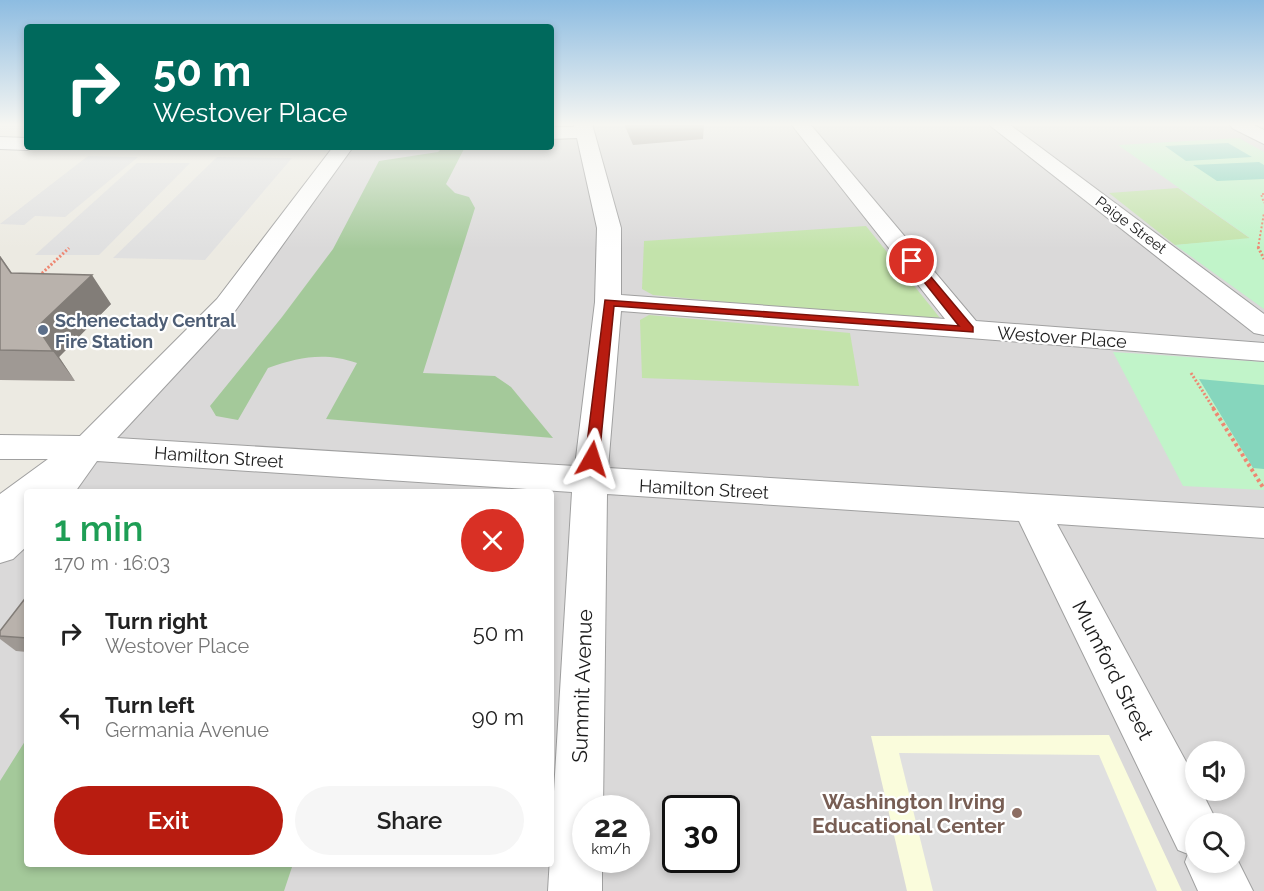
<!DOCTYPE html>
<meta charset="utf-8">
<style>
body{margin:0;font-family:Raleway,sans-serif;background:#f6f6f6;color:#222;height:100vh;display:flex;flex-direction:column;font-size:22px;white-space:nowrap}
*{box-sizing:border-box;margin:0}
p{font-size:20px;color:#767676}
.icon{flex:none;width:33px;height:33px;fill:none;stroke:currentColor;stroke-width:2;stroke-linecap:round;stroke-linejoin:round}
.map{position:relative;flex:1;overflow:hidden}
.details{position:absolute;left:24px;top:489px;width:530px;height:378px;display:flex;flex-direction:column;background:#fff;border-radius:6px;box-shadow:0 3px 9px #0003}
.details>*{flex:none}
.hud{position:absolute;left:24px;top:24px;width:530px;height:126px;border-radius:6px;box-shadow:0 3px 9px #0003;background:#00695c;color:#fff;overflow:hidden}
.controls{position:absolute;left:1185px;top:741px;display:grid;gap:12px}
.controls a{display:grid;place-items:center;width:60px;height:60px;border-radius:50%;background:#fff;box-shadow:0 3px 9px #0003;font-size:30px}
.speed{position:absolute;left:572px;top:795px;display:flex;gap:12px;font-size:30px;font-weight:700;text-align:center}
.speed>*{display:grid;place-content:center;width:78px;height:78px;border-radius:50%;background:#fff;box-shadow:0 3px 9px #0003;line-height:1}
.speed small{font-size:15px;font-weight:400}
.speed .limit{border:3px solid #111;border-radius:9px;background:#fff;color:#111}
.pin{position:absolute;display:grid;place-items:center;width:51px;height:51px;color:#fff;margin:-26px;border:3px solid #fff;border-radius:50%;box-shadow:0 2px 6px #0007}
.me{position:absolute;width:66px;margin:-33px;rotate:6deg;stroke-linejoin:round;filter:drop-shadow(0 0 4px #0008)}
.turn{display:flex;align-items:center;gap:21px;height:126px;padding:0 30px;font-size:27px}
.turn .icon{width:78px;height:78px;stroke-width:2.5}
.turn b{display:block;font-size:42px;line-height:51px}
.round{display:grid;place-items:center;flex:none;width:63px;height:63px;border-radius:32px;background:#f6f6f6}
.head{display:flex;align-items:center;justify-content:space-between;height:102px;padding:0 30px}
h1{font-size:36px;font-weight:600;line-height:45px;color:#1e9e55}
.button{display:flex;gap:12px;margin-top:auto;padding:12px 30px}
.button a{flex:1;height:69px;border-radius:36px;background:#b81c10;color:#fff;font-size:24px;font-weight:600;line-height:69px;text-align:center}
.button a+a{background:#f6f6f6;color:#222}
ul{padding:0;list-style:none}
li{display:flex;align-items:center;gap:18px;height:84px;padding:0 30px}
li div{flex:1}
li b{display:block;font-size:22px}
li em{font-style:normal}
.map>svg:first-child{display:block}
.residential{fill:#dad9d9;fill-rule:evenodd}
.education{fill:#fafcdc}
.grass{fill:#c3e3ab}
.forest{fill:#a4c99a}
.park{fill:#c1f4c9}
.pitch{fill:#86d6bd}
.parking{fill:#e0e0e0}
.lines{fill:none;stroke-linecap:round;stroke-linejoin:round}
.minor-casing{stroke:#a0a0a0;stroke-width:2}
.path-far2{stroke:#ee8772;stroke-width:2;stroke-dasharray:2 2;stroke-linecap:butt}
.path-far1{stroke:#ee8772;stroke-width:3;stroke-dasharray:2 2;stroke-linecap:butt}
.path{stroke:#ee8772;stroke-width:4;stroke-dasharray:3 3;stroke-linecap:butt}
.minor{fill:#fff;fill-rule:evenodd}
.wall{fill:#9f9994}
.shaded-wall{fill:#827d78}
.building{fill:#b9b2ac;stroke:#827d78;stroke-width:1.5}
.route{fill:#b81c10;stroke:#78120a;stroke-width:1.5}
.service-dot{fill:#5c6f8a;stroke:#fff;stroke-width:2}
.education-dot{fill:#8d6e63;stroke:#fff;stroke-width:2}
.labels{text-anchor:middle;dominant-baseline:central;stroke-width:4.5;stroke-linejoin:round;paint-order:stroke}
.far-street-label{font-size:15px;fill:#1c1c1c;stroke:#fff}
.service-label{font-size:18px;font-weight:bold;fill:#4e5e75;stroke:#fff;text-anchor:start}
.street-label{font-size:18px;fill:#1c1c1c;stroke:#fff}
.near-street-label{font-size:21px;fill:#1c1c1c;stroke:#fff}
.near-education-label{font-size:21px;font-weight:bold;fill:#785e54;stroke:#fff;text-anchor:end}
</style>
<div class="map">
<svg width="1264" height="891" viewBox="0 0 1264 891">
<rect width="100%" height="100%" fill="#eceae2"/>
<path class="residential" d="M551 124H1264V891H0V510L145 389 343 147H550ZM27 492H550V864H27ZM1196 752H1234V790H1196ZM585 808H636V860H585ZM675 808H726V860H675ZM1196 824H1234V862H1196Z"/>
<polygon class="education" points="1109,735 1182,891 907,891 871,736"/>
<g class="grass">
<polygon points="1178,188 1251,239 1175,245 1109,193"/>
<polygon points="866,226 940,318 786,308 653,295 642,289 644,241"/>
<polygon points="649,315 850,333 859,386 642,378 640,320"/>
</g>
<g class="forest">
<path d="M443 147H465L446 184 455 193 469 197 475 208 423 373 495 376 511 387 553 438 326 419 357 363C324 352 300 357 268 368L238 420 216 416 210 406 282 317 333 249 379 161 438 152Z"/>
<polygon points="27,738 27,864 293,864 284,891 0,891 0,781"/>
</g>
<g class="park">
<polygon points="1239,138 1264,152 1264,309 1175,245 1250,238 1118,145"/>
<polygon points="1113,352 1264,362 1264,490 1183,486"/>
</g>
<g class="pitch">
<polygon points="1228,143 1252,157 1186,161 1165,146"/>
<polygon points="1259,162 1264,165 1264,179 1217,181 1193,165"/>
<polygon points="1199,379 1264,385 1264,469 1253,468"/>
</g>
<g class="parking">
<polygon points="88,156 138,157 65,217 35,216 24,225 0,224"/>
<polygon points="217,157 292,158 205,260 113,258"/>
<polygon points="137,163 190,163 99,255 35,255"/>
<polygon points="899,753 1099,755 1157,891 933,891"/>
</g>
<g class="lines">
<g class="minor-casing">
<g id="minor">
<polygon points="574,124 592,124 621,228 621,295 945,319 791,124 810,124 976,321 1264,343 1264,361 621,311 608,468 1264,508 1264,538 1057,524 1196,780 1196,790 1201,790 1218,824 1196,824 1196,862 1234,862 1234,853 1253,891 1198,891 1185,862 1188,854 1178,850 1019,521 607,494 603,808 585,808 585,860 602,860 602,891 548,891 572,492 97,461 75,492 27,492 27,546 13,559 0,563 0,494 48,459 0,459 0,435 80,436 217,299 333,147 353,147 235,311 117,438 575,466 595,302 597,228 577,138 550,139 550,127 574,127"/>
<polygon points="988,124 1009,124 1264,314 1264,335 1254,333"/>
<polygon points="1230,124 1252,124 1264,130 1264,144 1232,128"/>
<polygon points="0,137 27,138 27,147 35,147 27,150 0,149"/>
</g>
</g>
<g class="path-far2">
<polyline points="1264,194 1261,194 1264,203"/>
<polyline points="1258,248 1264,213"/>
</g>
<g class="path-far1">
<polyline points="1258,247 1264,259"/>
<polyline points="39,276 69,248"/>
<polyline points="1191,373 1214,409"/>
</g>
<polyline class="path" points="1213,408 1264,489"/>
<use href="#minor" class="minor"/>
</g>
<g class="wall">
<polygon points="624,124 704,124 703,139 633,145"/>
<polygon points="0,256 12,273 111,304 59,357 75,381 0,380"/>
<polygon points="27,596 27,652 16,651 0,639 0,631"/>
</g>
<polygon class="shaded-wall" points="92,275 111,304 59,357 75,381 53,351 37,327"/>
<g class="building">
<polygon points="0,257 11,273 92,275 37,327 53,351 0,350"/>
<polygon points="27,596 27,638 0,636 0,631"/>
</g>
<linearGradient id="sky" x2="0" y2="1"><stop stop-color="#8dbce1"/><stop offset="0.5" stop-color="#f6f6f2"/><stop offset="1" stop-color="#f6f6f2" stop-opacity="0"/></linearGradient>
<rect width="1264" height="249" fill="url(#sky)"/>
<polygon class="route" points="909,259 916,259 973,327 973,332 614,306 599,459 597,463 587,463 585,459 605,300 959,326 909,263"/>
<circle class="service-dot" cx="43" cy="330" r="6"/>
<circle class="education-dot" cx="1017" cy="813" r="6"/>
<g class="labels">
<g class="far-street-label">
<text transform="translate(1131 225) rotate(37)">Paige Street</text>
</g>
<g class="service-label">
<text x="55" y="320">Schenectady Central<tspan x="55" dy="21">Fire Station</tspan></text>
</g>
<g class="street-label">
<text transform="translate(1062 337) rotate(4)">Westover Place</text>
<text transform="translate(219 457) rotate(4)">Hamilton Street</text>
<text transform="translate(704 489) rotate(3)">Hamilton Street</text>
</g>
<g class="near-street-label">
<text transform="translate(1113 670) rotate(63)">Mumford Street</text>
<text transform="translate(582 686) rotate(-88)">Summit Avenue</text>
</g>
<g class="near-education-label">
<text x="1005" y="801">Washington Irving<tspan x="1005" dy="24">Educational Center</tspan></text>
</g>
</g>
</svg>
<div class="controls">
<a><svg class="icon" aria-label="sound" viewBox="0 0 24 24"><path d="M4 9h4l5-4v14l-5-4H4zM17 9q2 3 0 6"/></svg></a>
<a><svg class="icon" aria-label="search" viewBox="0 0 24 24"><circle cx="10" cy="10" r="6"/><path d="M15 15l6 6"/></svg></a>
</div>
<div class="speed"><div>22<small>km/h</small></div><div class="limit">30</div></div>
<div class="pin" style="left:912px;top:261px;background:#d93025"><svg class="icon" aria-label="arrive" viewBox="0 0 24 24"><path d="M6 21V4h12l-3 4 3 4H6"/></svg></div>
<svg class="me" style="left:592px;top:459px" viewBox="-20 -20 40 40"><path d="M0-17L14 15 0 8-14 15z" fill="#b81c10" stroke="#fff" stroke-width="4"/></svg>
<div class="hud">
<div class="turn"><svg class="icon" aria-label="right" viewBox="0 0 24 24"><path d="M7 20v-9h11M14 6l5 5-5 5"/></svg><div><b>50 m</b>Westover Place</div></div>
</div>
<section class="details">
<div class="head"><div><h1>1 min</h1><p>170 m · 16:03</p></div><a class="round" style="background:#d93025;color:#fff"><svg class="icon" aria-label="close" viewBox="0 0 24 24"><path d="M6 6l12 12M18 6L6 18"/></svg></a></div>
<ul>
<li><svg class="icon" aria-label="right" viewBox="0 0 24 24"><path d="M7 20v-9h11M14 6l5 5-5 5"/></svg><div><b>Turn right</b><p>Westover Place</p></div><em>50 m</em></li>
<li><svg class="icon" aria-label="left" viewBox="0 0 24 24"><path d="M17 20v-9H6M10 6l-5 5 5 5"/></svg><div><b>Turn left</b><p>Germania Avenue</p></div><em>90 m</em></li>
</ul>
<div class="button"><a>Exit</a><a>Share</a></div>
</section>
</div>
